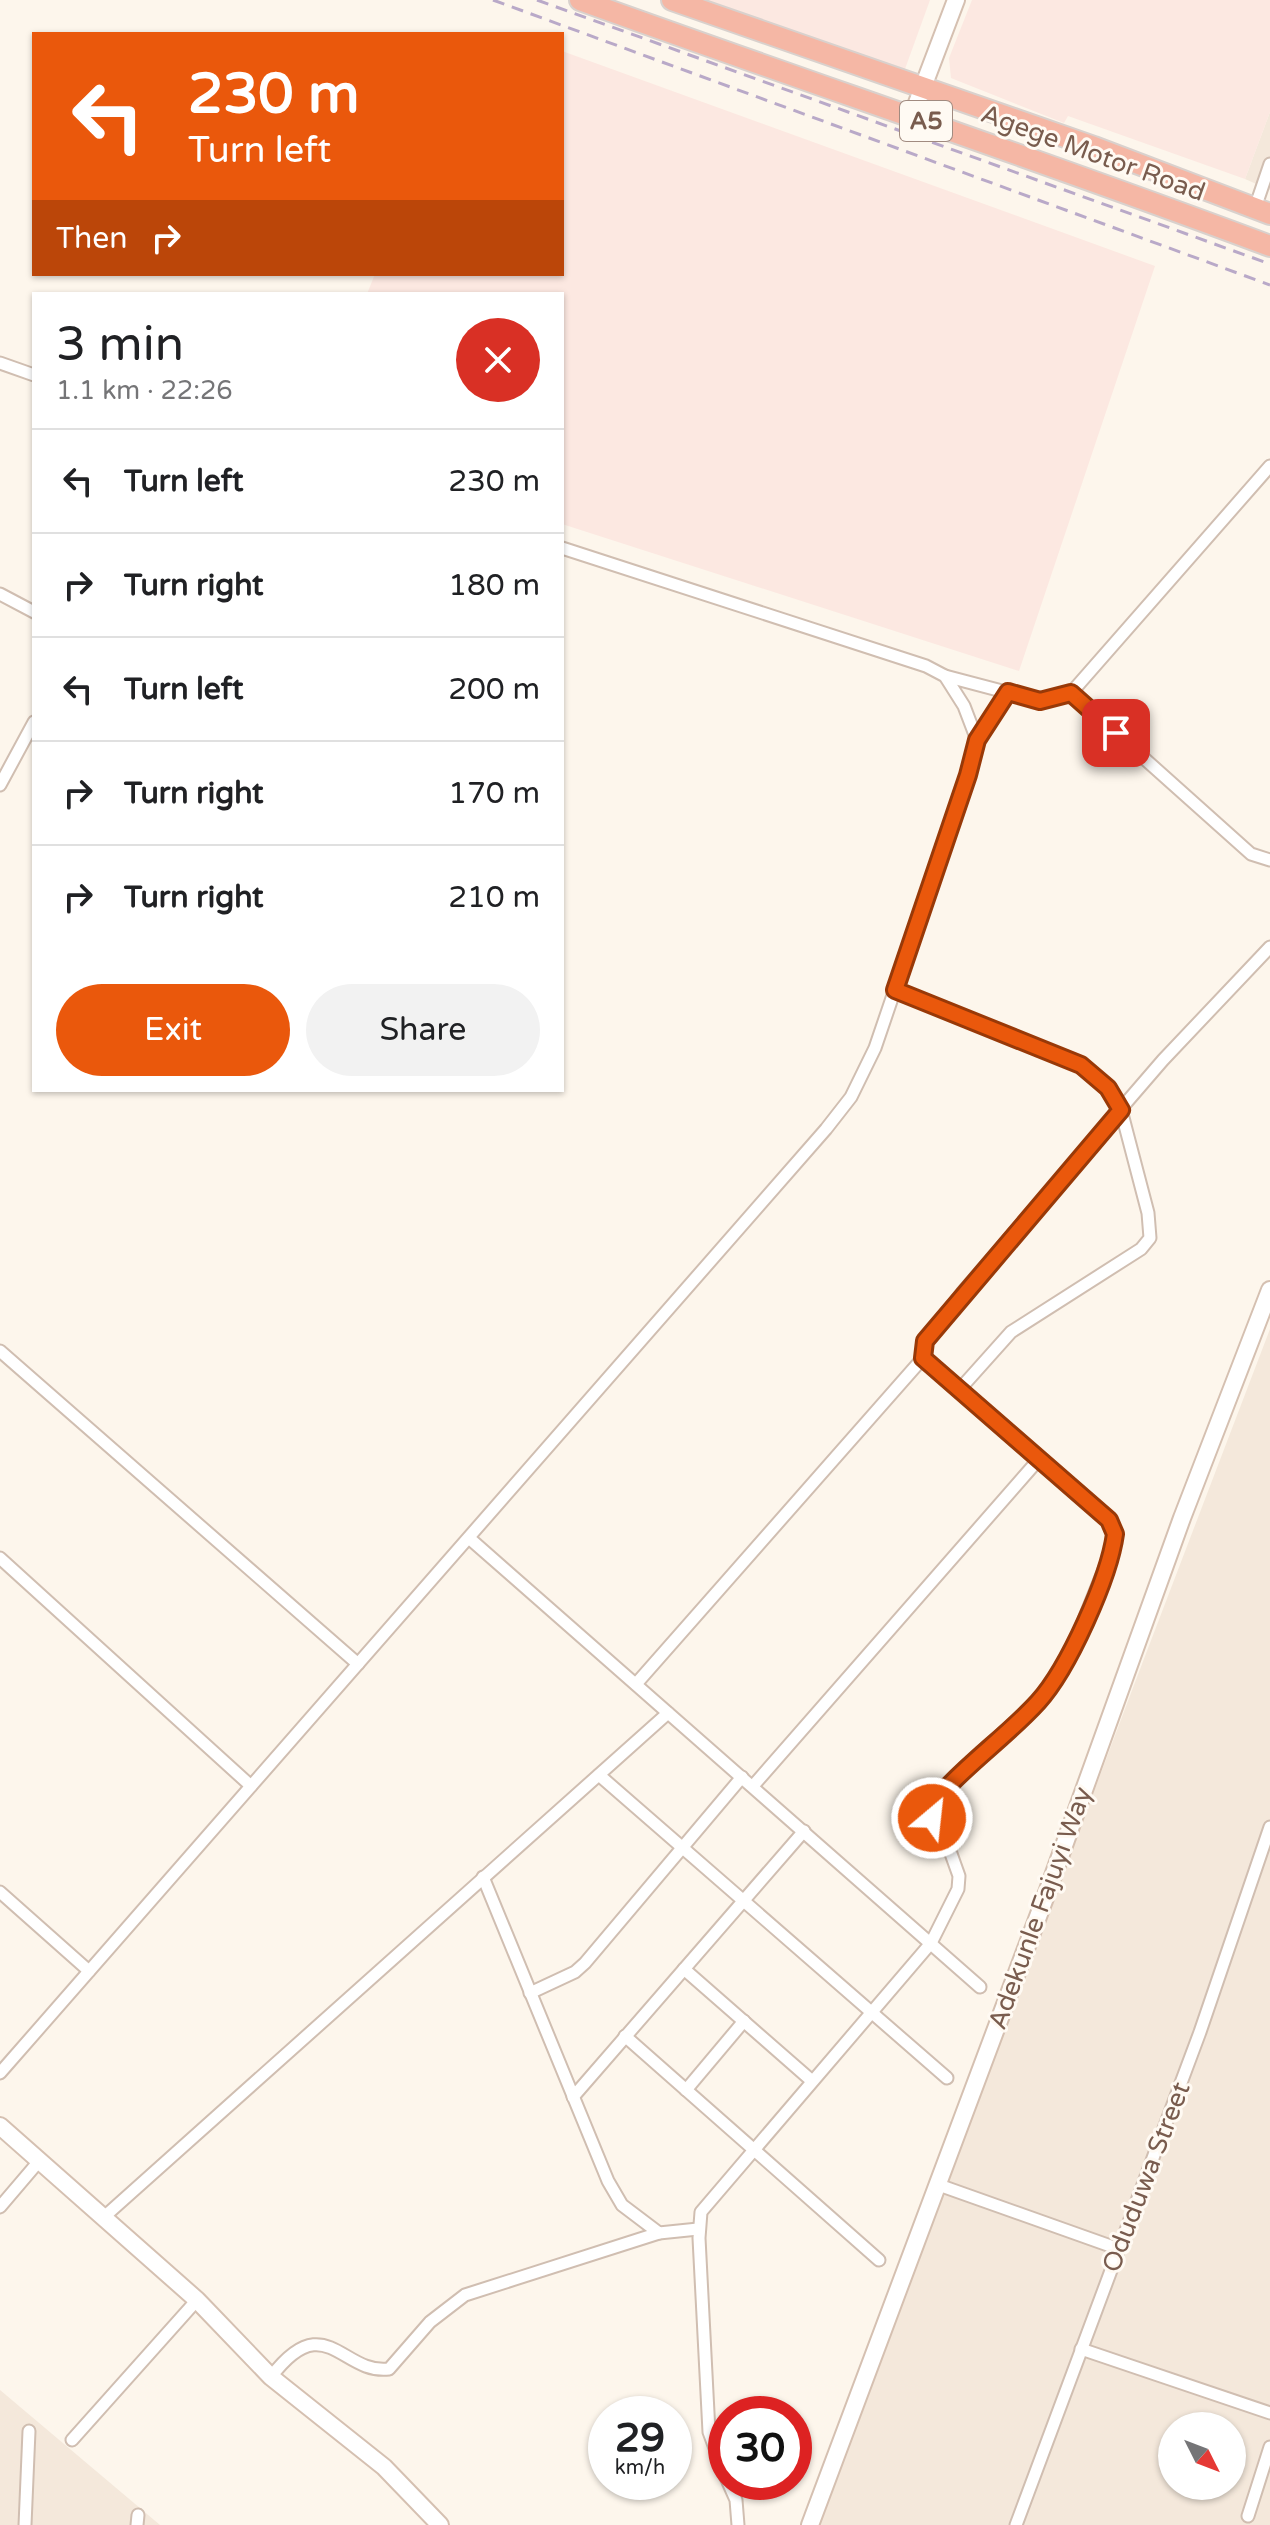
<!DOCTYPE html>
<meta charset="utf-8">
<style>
body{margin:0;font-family:"Varela Round",sans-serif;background:#f2f2f2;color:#202124;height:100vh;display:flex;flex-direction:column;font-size:30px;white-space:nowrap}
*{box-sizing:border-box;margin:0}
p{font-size:26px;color:#757577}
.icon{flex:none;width:44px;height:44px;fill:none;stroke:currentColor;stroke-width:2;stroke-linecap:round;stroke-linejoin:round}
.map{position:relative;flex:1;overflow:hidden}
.panel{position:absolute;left:32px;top:292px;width:532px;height:800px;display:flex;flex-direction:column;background:#fff;border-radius:0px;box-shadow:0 2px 6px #0004}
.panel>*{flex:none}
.banner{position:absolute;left:32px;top:32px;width:532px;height:244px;border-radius:0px;box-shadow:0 2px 6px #0004;background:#ea580c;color:#fff;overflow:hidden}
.needle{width:52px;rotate:132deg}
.buttons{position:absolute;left:1158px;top:2412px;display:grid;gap:16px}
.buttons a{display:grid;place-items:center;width:88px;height:88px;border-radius:50%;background:#fff;box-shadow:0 2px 6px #0004;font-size:40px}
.speed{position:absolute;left:588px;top:2396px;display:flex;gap:16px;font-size:40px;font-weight:700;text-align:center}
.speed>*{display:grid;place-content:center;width:104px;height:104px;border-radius:50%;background:#fff;box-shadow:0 2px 6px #0004;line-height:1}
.speed small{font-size:20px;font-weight:400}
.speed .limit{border:12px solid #d22;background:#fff;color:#111}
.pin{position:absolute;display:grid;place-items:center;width:68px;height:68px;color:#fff;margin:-34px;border-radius:16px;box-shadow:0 4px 12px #0006}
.me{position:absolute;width:88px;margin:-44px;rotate:28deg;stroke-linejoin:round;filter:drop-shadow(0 0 6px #0008)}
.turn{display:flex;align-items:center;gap:28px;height:168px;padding:0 24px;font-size:36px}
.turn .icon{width:104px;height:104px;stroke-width:2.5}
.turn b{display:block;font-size:56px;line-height:68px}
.then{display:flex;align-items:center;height:76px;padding:0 24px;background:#0003;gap:16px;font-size:30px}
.round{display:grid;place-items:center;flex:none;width:84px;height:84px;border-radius:42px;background:#f2f2f2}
.head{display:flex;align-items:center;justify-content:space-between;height:136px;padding:0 24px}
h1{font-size:48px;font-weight:600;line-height:60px}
.button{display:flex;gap:16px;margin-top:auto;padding:16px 24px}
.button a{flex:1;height:92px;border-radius:48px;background:#ea580c;color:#fff;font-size:32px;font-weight:600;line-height:92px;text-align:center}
.button a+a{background:#f2f2f2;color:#202124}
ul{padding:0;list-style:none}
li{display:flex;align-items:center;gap:24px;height:104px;padding:0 24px;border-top:2px solid #e0e0e0}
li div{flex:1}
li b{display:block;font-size:30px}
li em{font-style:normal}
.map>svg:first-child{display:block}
.residential{fill:#f4e8db;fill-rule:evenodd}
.commercial{fill:#fce8e1}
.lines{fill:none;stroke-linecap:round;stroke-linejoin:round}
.street-casing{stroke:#d0beb1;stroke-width:15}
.secondary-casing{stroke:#d5c0b1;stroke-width:20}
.highway-casing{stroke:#d9d1cd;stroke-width:24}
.street{stroke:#fff;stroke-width:11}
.secondary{stroke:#fff;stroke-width:16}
.highway{stroke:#f5b7a5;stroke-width:20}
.rail{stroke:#b9a9c8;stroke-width:3;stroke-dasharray:12 8;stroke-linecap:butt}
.route-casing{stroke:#983908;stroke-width:20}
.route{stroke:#ea580c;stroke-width:14}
.labels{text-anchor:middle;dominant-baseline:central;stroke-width:6;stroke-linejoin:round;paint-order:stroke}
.shield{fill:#fffaf3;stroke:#a18b80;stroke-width:2}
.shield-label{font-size:24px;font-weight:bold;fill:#795c4e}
.street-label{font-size:26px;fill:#795c4e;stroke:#fffaf3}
</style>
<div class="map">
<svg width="1270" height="2525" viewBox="0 0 1270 2525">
<rect width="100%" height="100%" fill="#fdf6ec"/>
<g class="residential">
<polygon points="1270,112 1270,190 1245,179"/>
<path d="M1270 1329V2525H818L1134 1685ZM1172 2426H1232V2486H1172Z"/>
<polygon points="0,2390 160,2525 0,2525"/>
</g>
<g class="commercial">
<polygon points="702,0 930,0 901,80"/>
<polygon points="972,0 1270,0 1270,112 1245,179 1068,116 1064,123 951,78 949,58"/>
<polygon points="562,51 1155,266 1019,671 562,524 562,294 367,294 375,274 562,274"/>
</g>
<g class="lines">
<g class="street-casing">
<g id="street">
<polyline points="1255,208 1270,164"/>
<polyline points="0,363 34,375"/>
<polyline points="0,594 34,612"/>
<polyline points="945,676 1040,701 1071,693 1270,466"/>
<polyline points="1071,693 1251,854 1270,860"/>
<polyline points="977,740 1008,692"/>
<polyline points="0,785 34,722"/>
<polyline points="895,990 1059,1055 1096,1076 1121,1110 1148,1213 1150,1238 1141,1249 1011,1332 960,1389"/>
<polyline points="0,1351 358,1664"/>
<polyline points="469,1538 980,1987"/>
<polyline points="0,1558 251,1786"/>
<polyline points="636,1684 923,1358 925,1341 962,1293 1163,1060 1270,947"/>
<polyline points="599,1775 947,2078"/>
<polyline points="753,1786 1040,1458"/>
<polyline points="483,1877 608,2181 622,2205 659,2233 698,2229"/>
<polyline points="0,1892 89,1971"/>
<polyline points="684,1969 812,2081"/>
<polyline points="530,1993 575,1972 585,1963 742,1777"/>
<polyline points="625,2036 879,2260"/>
<polyline points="0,2073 826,1129 851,1097 875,1048 968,775 977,740 964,706 945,676 926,666 562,548"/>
<polyline points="686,2090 744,2021"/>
<polyline points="573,2097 804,1831"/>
<polyline points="936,2184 1119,2249"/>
<polyline points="0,2207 40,2160"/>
<polyline points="104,2217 668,1713"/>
<polyline points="1081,2349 1270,2413"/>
<path d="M271 2377C325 2306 342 2375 389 2369L430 2322 465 2295 659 2233"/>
<polyline points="72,2440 197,2300"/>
<polyline points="726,2478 709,2432 699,2238 701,2212 931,1943 958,1889 959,1876 949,1848 932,1818 933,1805 981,1752 1038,1702 1057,1676 1071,1652 1113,1547 1115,1534 1109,1520 923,1358"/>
<polyline points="728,2482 736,2500 738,2525"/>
<polyline points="1248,2516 1270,2447"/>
<polyline points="25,2525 29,2431"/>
<polyline points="137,2525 138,2515"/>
<polyline points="1016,2525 1200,2032 1270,1827"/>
</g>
</g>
<g class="secondary-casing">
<g id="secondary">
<polyline points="912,116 956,0"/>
<polyline points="0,2126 197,2300 271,2377 384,2467 440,2525"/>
<polyline points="810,2525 1048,1890 1182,1518 1270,1290"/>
</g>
</g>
<g class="highway-casing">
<g id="highway">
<path d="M580 0C810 83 1041 160 1270 246"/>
<polyline points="672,0 1094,147 1270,214"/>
</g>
</g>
<use href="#street" class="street"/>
<use href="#secondary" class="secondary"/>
<use href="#highway" class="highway"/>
<g class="rail">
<polyline points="493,0 1270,285"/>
<polyline points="537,0 1270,264"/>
</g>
</g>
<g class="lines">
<g class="route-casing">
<path id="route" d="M932 1818 933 1805 939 1796C969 1762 1007 1736 1038 1702 1068 1669 1109 1578 1115 1534L1109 1520 923 1358 925 1341 1121 1110 1108 1088 1081 1065 895 990 968 775 977 740 1008 692 1040 701 1071 693 1116 733"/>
</g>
<use href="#route" class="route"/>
</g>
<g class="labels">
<rect class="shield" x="900" y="101" width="52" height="40" rx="6"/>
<g class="shield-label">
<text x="926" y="121">A5</text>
</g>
<g class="street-label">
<text transform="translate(1093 153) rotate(20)">Agege Motor Road</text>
<text transform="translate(1040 1908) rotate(-70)">Adekunle Fajuyi Way</text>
<text transform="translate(1146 2177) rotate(-69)">Oduduwa Street</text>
</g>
</g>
</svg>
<div class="buttons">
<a><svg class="needle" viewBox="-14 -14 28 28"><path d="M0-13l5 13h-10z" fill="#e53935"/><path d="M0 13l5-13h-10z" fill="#757577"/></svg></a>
</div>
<div class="speed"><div>29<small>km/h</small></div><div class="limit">30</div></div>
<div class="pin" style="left:1116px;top:733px;background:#d93025"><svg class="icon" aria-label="arrive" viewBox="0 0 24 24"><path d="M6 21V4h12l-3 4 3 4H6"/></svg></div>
<svg class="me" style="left:932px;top:1818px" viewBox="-20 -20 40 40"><circle r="17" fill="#ea580c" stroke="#fff" stroke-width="3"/><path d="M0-11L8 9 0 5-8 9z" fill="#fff"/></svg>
<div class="banner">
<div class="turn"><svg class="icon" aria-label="left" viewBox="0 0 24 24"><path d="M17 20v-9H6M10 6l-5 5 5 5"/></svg><div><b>230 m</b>Turn left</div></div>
<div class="then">Then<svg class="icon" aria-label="right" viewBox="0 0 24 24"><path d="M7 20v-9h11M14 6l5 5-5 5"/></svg></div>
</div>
<section class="panel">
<div class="head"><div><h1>3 min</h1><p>1.1 km · 22:26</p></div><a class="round" style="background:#d93025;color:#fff"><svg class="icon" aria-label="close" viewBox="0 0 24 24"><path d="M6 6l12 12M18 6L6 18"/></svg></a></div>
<ul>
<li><svg class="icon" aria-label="left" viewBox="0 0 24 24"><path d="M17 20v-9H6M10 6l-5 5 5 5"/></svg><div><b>Turn left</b></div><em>230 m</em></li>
<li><svg class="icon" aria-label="right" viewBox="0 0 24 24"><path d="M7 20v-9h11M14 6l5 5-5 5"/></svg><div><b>Turn right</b></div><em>180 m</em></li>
<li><svg class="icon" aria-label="left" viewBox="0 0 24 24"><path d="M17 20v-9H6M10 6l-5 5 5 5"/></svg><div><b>Turn left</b></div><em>200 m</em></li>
<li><svg class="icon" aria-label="right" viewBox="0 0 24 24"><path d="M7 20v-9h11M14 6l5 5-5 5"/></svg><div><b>Turn right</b></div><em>170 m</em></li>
<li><svg class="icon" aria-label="right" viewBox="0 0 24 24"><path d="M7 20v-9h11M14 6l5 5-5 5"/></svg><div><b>Turn right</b></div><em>210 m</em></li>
</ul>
<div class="button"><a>Exit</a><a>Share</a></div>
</section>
</div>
